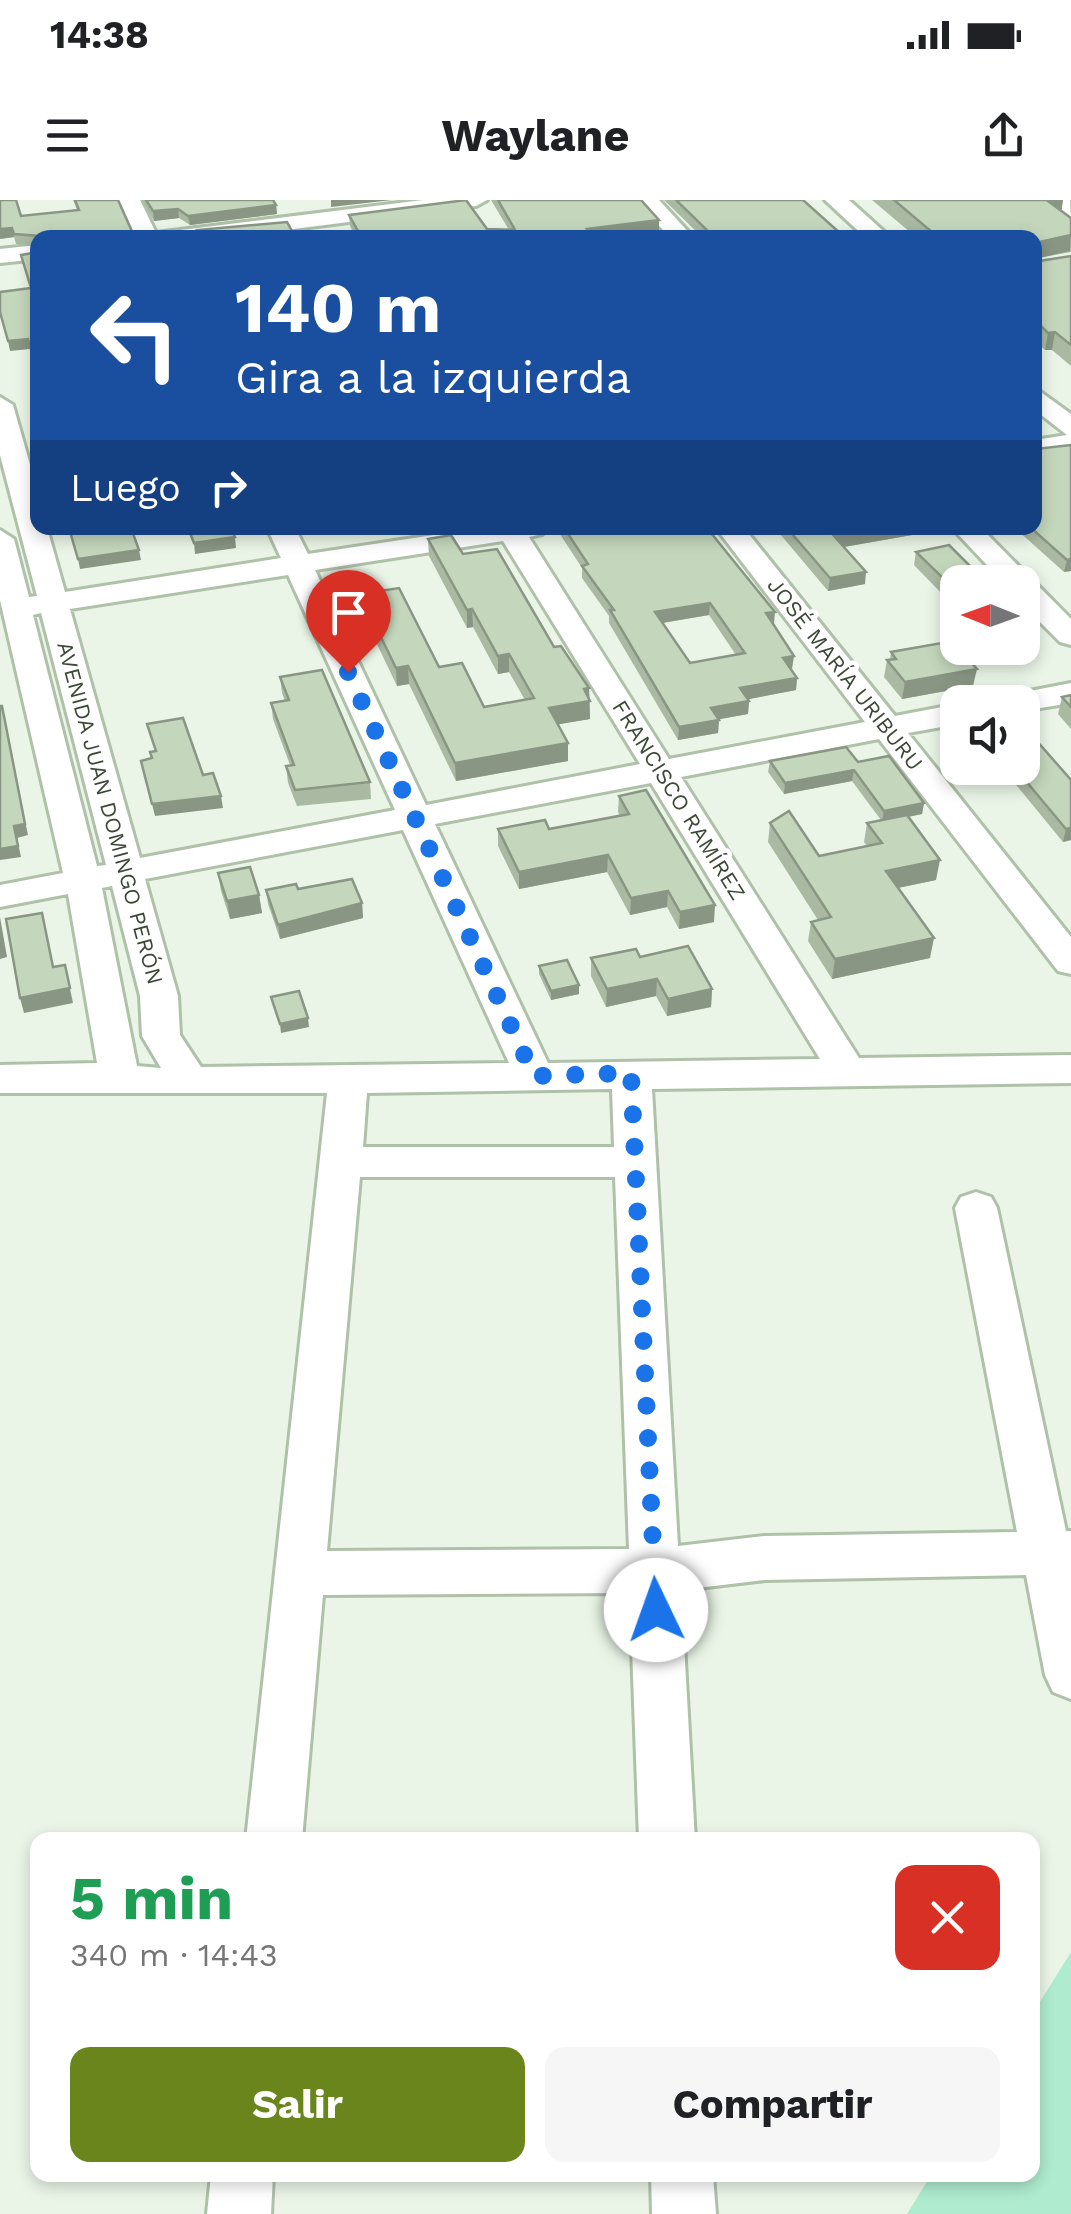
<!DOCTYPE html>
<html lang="es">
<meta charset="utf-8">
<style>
body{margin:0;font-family:"Work Sans",sans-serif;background:#f6f6f6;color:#202124;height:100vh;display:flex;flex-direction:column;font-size:38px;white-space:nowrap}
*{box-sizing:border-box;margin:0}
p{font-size:32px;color:#757577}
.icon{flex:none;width:55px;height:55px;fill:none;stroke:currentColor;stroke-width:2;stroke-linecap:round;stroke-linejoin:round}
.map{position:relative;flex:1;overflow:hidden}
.panel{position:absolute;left:30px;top:1632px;width:1010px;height:350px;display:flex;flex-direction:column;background:#fff;border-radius:20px;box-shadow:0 5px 15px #0003}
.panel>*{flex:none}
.banner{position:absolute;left:30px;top:30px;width:1012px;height:305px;border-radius:20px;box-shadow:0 5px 15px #0003;background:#1a4fa0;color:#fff;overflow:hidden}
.needle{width:65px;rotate:271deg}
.controls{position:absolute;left:940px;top:365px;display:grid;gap:20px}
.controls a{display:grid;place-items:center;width:100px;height:100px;border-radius:20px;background:#fff;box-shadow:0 5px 15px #0003;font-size:50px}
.pin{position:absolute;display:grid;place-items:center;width:85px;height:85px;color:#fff;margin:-102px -42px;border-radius:50% 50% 50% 0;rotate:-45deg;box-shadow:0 0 10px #0007}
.pin .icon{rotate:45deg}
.me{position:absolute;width:110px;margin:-55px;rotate:357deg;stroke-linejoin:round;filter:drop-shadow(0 0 8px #0008)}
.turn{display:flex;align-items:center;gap:35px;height:210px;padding:0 40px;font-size:45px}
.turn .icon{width:130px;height:130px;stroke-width:2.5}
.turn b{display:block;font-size:70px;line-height:85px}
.then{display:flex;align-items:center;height:95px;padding:0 40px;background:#0003;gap:20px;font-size:38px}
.round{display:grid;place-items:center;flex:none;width:105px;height:105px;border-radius:20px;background:#f6f6f6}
.overview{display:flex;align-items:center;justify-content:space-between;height:170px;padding:0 40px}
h1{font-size:60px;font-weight:700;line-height:75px;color:#1e9e55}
.primary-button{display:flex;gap:20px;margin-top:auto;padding:20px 40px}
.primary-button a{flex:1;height:115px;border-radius:20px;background:#6b851d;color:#fff;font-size:40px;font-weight:700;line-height:115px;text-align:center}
.primary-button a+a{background:#f6f6f6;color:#202124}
.status{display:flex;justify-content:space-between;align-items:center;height:70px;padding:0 50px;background:#fff;direction:ltr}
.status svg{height:28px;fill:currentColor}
header{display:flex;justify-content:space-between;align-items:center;height:130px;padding:0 40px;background:#fff;font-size:45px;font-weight:700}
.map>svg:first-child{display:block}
.green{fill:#aeebcf}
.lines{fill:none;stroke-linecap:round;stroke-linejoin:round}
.minor-casing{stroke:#afc1a9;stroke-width:6}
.minor{fill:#fff;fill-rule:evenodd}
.wall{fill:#a9b9a2;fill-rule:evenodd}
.shaded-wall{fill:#899684}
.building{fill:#c4d7bc;stroke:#899684;stroke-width:2.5;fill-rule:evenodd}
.route{stroke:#1a73e8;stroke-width:18;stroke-dasharray:0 32.4}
.labels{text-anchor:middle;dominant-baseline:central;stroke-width:9;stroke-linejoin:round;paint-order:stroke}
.far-street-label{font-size:22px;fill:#3b4836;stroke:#fff}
</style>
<div class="status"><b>14:38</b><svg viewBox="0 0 49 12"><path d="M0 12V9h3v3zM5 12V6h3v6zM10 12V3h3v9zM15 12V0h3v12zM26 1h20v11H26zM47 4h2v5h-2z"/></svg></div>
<header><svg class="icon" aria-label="menu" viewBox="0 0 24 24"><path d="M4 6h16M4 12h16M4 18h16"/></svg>Waylane<svg class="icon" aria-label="share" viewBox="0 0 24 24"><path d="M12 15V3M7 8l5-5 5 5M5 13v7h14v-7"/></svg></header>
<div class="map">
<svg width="1071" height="2014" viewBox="0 0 1071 2014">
<rect width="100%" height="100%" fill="#eaf5e7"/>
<polygon class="green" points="1071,1752 1071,2014 907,2014 931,1975 1032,1975 1033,1813"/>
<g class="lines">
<g class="minor-casing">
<g id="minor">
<polygon points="118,0 140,0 156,33 423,0 487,0 476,6 222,38 136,38"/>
<polygon points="636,0 659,0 694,38 670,38"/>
<polygon points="825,0 849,0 891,38 866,38"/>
<polygon points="1046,0 1070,0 1071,17"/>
<polygon points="38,45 38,59 0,63 0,49"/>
<polygon points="1035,188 1071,214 1071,250 1035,256 1035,240 1067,235 1035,210"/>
<path d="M0 197 13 205 38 293V328H47L65 392 281 358 267 328H295L308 354 480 328H546L542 334 529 337 669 559 865 522 716 328H744L895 516 958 504V524L908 533 1071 737V774L1058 771 879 539 681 577 859 858 1071 855V883L652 889 678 1346 765 1336 1017 1332 955 1008 961 997 976 992 991 997 997 1008 1066 1331H1071V1499L1053 1492 1045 1475 1026 1375 765 1380 681 1390 695 1640H639L630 1393 323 1395 302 1640H246L327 893H0V865L97 863 68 694 0 707V685L63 673 0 400V330L14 339 29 397 37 396 0 255ZM503 341 640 564 426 605 315 370ZM288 375 395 610 140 658 70 409ZM41 413 106 665 97 666 33 415ZM651 583 820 859 548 863 435 624ZM403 630 509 863 201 867 180 835 178 796 145 679ZM112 686 140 796 142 836 161 868 137 866 102 688ZM612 889 614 947H363L367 893ZM360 977H615L629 1349 327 1351Z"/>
<polygon points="952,328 981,328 1071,419 1071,445 1060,442 1022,404 1022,382 1003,382"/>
<polygon points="1071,483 1071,503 1022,511 1022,502 1004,502 1009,495"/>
<polygon points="211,1975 273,1975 271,2014 207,2014"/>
<polygon points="651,1975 713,1975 716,2014 652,2014"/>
</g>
</g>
<use href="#minor" class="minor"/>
</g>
<g class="wall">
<polygon points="73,0 118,0 135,38 38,38 38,45 16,44 14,37 0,39 21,16 77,10"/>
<polygon points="142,0 273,0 276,5 277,14 190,25 179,18 154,21"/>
<polygon points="491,0 641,0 659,20 659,31 604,38 356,38 350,26 349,15 487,29 509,30"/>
<polygon points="664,0 803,0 841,34 840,38 703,38"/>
<polygon points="872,0 1063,0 1061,11 1071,18 1071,52 1038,58 1039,61 1071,56 1071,166 1052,150 1045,150 1035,140 1035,38 917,38"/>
<polygon points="1071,245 1071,371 1064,372 1015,328 1035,328"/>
<path d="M556 328H596L599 331 774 424 792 469H791L797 478 796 490 748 499 749 501 748 514 719 519 718 533 678 540 609 423V416L582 378V368ZM709 415 736 455 690 463 663 423Z"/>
<polygon points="775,328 913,328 912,335 844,347 865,384 828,391"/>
<polygon points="428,339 463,354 554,447 589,488 590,519 558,524 568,561 456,581 409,484 397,486 361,411 360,394 484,507 525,500 509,472 498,474 473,427 467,428 429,356"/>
<polygon points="916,352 981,377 980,382 958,382 945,397 914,365"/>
<polygon points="891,452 973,486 902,499 884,477 887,460 890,460"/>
<polygon points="280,477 370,582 371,599 297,606 288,583 286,566 290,565 273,519 271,503 285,501 282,493"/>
<polygon points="1071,495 1071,529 1058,514 1062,497"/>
<polygon points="770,561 858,562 924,603 922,614 908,617 936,680 898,688 930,758 832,779 808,741 811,722 818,720 768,642 770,623 819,656 867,646 864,642 867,623 881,620 852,581 784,594 768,572"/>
<polygon points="982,568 1022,568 1071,580 1071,640 1063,642 1008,575 991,578"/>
<polygon points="619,596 714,722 679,729 667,707 630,715 607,672 519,689 498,646 498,629 549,629 620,616 618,612"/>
<polygon points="218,673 259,695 262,713 230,719 221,691"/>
<polygon points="298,689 362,703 363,718 280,739 268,704 266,690"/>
<polygon points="640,757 712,789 711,807 667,816 656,796 606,807 591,776 591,758"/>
<polygon points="539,766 579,794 551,800 539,774"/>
</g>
<g class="shaded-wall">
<polygon points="331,0 392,0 331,7"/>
<polygon points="1055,0 1063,0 1061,14 1048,1"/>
<polygon points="276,5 277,14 190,25 188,16"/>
<polygon points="178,9 179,18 154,21 153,11"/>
<polygon points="659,20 659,31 604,38 587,38 587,29"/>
<polygon points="12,28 14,37 0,39 0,29"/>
<polygon points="293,33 293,38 271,38 271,35"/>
<polygon points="1071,35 1070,51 1035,59 1035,43"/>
<polygon points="1055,132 1052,150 1045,150 1048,133"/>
<polygon points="28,139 30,149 10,151 8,141"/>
<polygon points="368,328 414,328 369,335"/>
<polygon points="885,328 913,328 912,335 832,349 834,336"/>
<polygon points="235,337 236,348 195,354 194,343"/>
<polygon points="139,350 141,360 80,369 78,359"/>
<polygon points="1071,359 1071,371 1064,372 1067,360"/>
<polygon points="866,372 865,384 828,391 830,378"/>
<polygon points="981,377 980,382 958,382 958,394 945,397 948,383"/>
<polygon points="710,403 709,415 655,424 655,412"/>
<polygon points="472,409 473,427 467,428 467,410"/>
<polygon points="775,412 774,424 765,426 766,413"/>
<polygon points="509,454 509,472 498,474 498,456"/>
<polygon points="794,456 792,469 782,471 783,458"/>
<polygon points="408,466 409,484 397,486 396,468"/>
<polygon points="977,469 973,486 902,499 905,482"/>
<polygon points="797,478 796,490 739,501 740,488"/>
<polygon points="589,488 590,519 549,526 549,508 584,489"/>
<polygon points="749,501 748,514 710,521 711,508"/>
<polygon points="2,506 28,635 17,638 21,657 0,660 0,649 14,626"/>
<polygon points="719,520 718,533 678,540 679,527"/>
<polygon points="568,543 568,561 456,581 455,563"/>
<polygon points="993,568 1010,568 1008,575 991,578"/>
<polygon points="854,570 852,581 784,594 785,583"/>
<polygon points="221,596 223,608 155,616 152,604"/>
<polygon points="924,603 922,614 882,622 884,611"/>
<polygon points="1071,628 1071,640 1063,642 1066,629"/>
<polygon points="608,655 607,672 519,689 519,672"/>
<polygon points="940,660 936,680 883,691 886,671"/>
<polygon points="668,691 667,707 630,715 631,698"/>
<polygon points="259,695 262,713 230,719 227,701"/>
<polygon points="362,703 363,718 280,739 278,725"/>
<polygon points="715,705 714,722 679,729 680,712"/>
<polygon points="0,717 7,757 0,759"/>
<polygon points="934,738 930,758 832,779 835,759"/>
<polygon points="65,765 73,803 24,813 20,798"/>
<polygon points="657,779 656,796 606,807 607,789"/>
<polygon points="579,785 579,794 551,800 551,791"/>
<polygon points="712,789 711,807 667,816 668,799"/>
<polygon points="308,818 309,827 281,833 280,824"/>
</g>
<g class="building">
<polygon points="0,0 16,0 21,16 79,10 75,0 118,0 135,38 40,38 40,36 14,34 12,28 0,29"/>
<polygon points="146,0 273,0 276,5 188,16 178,9 153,11"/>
<polygon points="466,0 487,29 515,30 498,0 641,0 659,20 587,29 595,38 362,38 349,15"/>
<polygon points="676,0 803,0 841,34 813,38 715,38"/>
<polygon points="894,0 1055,0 1048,1 1071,18 1071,35 1035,43 1035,38 939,38"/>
<polygon points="287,22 293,33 271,35 272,38 201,38 197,30"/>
<polygon points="1035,46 1039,61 1071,56 1071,145 1055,132 1048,133 1035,120"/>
<polygon points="38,52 38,174 28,139 8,141 0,112 0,92 31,88 21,55"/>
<polygon points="1071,245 1071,359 1067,360 1031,328 1035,328 1035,249"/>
<polygon points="69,328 131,328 139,350 78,359"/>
<polygon points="188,328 231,328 235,337 194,343"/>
<path d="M564 328H596L599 331 626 328H707L775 412 766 413 794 456 783 458 797 478 740 488 749 501 711 508 719 520 679 527 610 410H614L582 366 588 364ZM710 403 745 453 690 463 655 412Z"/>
<polygon points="787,328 885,328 834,336 866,372 830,378"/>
<polygon points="451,335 463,354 497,349 554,447 561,446 589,488 584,489 590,501 549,508 568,543 455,563 408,466 396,468 360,394 399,388 439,467 462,463 484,507 534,498 509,454 498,456 472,409 467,410 428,339"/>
<polygon points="949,345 981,377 948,383 916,352"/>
<polygon points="953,441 977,469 905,482 887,460 896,459 891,452"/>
<polygon points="322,470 370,582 295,590 286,566 294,565 271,503 289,500 280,477"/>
<polygon points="1071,495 1071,507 1062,497"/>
<polygon points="0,506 2,506 25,624 14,626 18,646 0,649"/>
<polygon points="183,518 203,575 213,573 221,596 152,604 141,561 152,558 150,552 156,551 147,524"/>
<polygon points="1022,524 1071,580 1071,628 1066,629 1015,568 1022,568"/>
<polygon points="846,547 858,562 889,556 924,603 884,611 854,570 785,583 770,561"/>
<polygon points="646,590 715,705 680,712 668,691 631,698 608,655 519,672 498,629 545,620 549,629 629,614 619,596"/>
<polygon points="789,611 819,656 882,643 867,623 907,615 940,660 886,671 934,738 835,759 811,722 831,717 770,623"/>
<polygon points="250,667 259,695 227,701 218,673"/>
<polygon points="352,679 362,703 278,725 266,690 296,684 298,689"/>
<polygon points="42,713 53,767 65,765 70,788 20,798 6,719"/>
<polygon points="688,746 712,789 668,799 657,779 607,789 591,758 636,749 640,757"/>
<polygon points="567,760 579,785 551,791 539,766"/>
<polygon points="299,791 308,818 280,824 271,797"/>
</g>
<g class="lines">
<polyline class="route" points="348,472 534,876 631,873 656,1410"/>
</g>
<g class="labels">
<g class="far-street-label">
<text transform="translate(845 474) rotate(52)">JOSÉ MARÍA URIBURU</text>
<text transform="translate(679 600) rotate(58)">FRANCISCO RAMÍREZ</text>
<text transform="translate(110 613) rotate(75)">AVENIDA JUAN DOMINGO PERÓN</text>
</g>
</g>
</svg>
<div class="controls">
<a><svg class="needle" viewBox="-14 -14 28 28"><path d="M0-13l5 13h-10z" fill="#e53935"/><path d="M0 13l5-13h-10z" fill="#757577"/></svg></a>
<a><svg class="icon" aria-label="sound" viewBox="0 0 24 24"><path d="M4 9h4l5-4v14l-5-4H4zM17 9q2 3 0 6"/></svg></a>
</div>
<div class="pin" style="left:348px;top:472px;background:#d93025"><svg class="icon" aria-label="arrive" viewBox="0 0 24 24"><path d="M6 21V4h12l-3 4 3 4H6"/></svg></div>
<svg class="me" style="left:656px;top:1410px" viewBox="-20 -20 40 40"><circle r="19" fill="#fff"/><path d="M0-13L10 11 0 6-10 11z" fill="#1a73e8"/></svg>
<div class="banner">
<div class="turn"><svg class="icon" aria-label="left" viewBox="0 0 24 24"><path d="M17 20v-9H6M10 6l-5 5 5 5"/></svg><div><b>140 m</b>Gira a la izquierda</div></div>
<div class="then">Luego<svg class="icon" aria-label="right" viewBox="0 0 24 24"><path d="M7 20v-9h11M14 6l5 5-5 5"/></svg></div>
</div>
<section class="panel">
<div class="overview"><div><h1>5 min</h1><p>340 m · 14:43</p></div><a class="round" style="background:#d93025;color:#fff"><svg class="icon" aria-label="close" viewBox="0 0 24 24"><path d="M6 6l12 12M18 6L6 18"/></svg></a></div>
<div class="primary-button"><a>Salir</a><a>Compartir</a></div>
</section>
</div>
